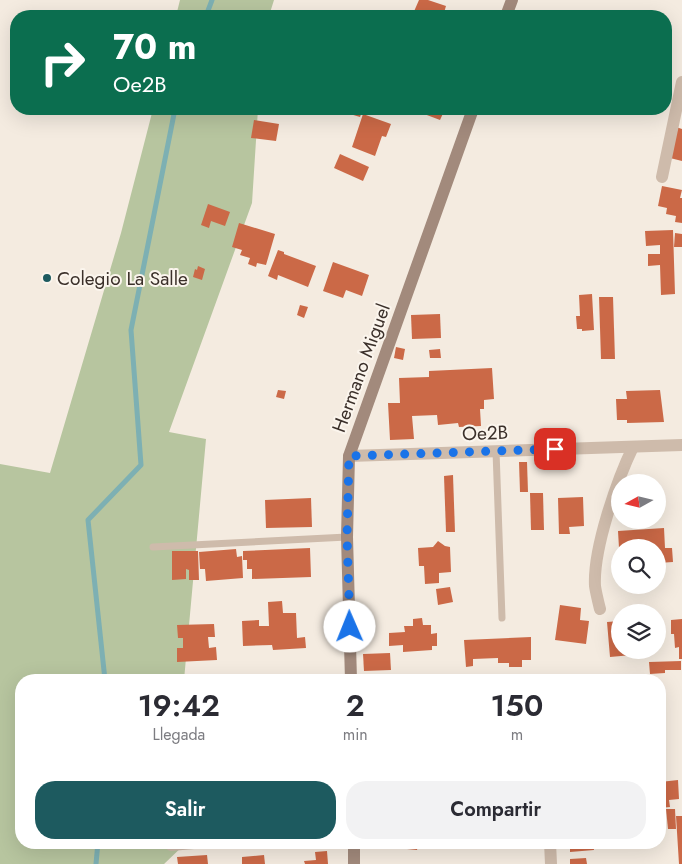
<!DOCTYPE html>
<html lang="es">
<style>
body{margin:0;font-family:Jost,sans-serif;background:#f2f2f3;color:#2b2b33;height:100vh;display:flex;flex-direction:column;font-size:19px;white-space:nowrap}
*{box-sizing:border-box;margin:0}
p{font-size:16px;color:#7c7c81}
.icon{flex:none;width:28px;height:28px;fill:none;stroke:currentColor;stroke-width:2;stroke-linecap:round;stroke-linejoin:round}
.map{position:relative;flex:1;overflow:hidden}
.sheet{position:absolute;left:15px;top:674px;width:651px;height:175px;display:flex;flex-direction:column;background:#fff;border-radius:20px;box-shadow:0 5px 20px #0002}
.sheet>*{flex:none}
.guide{position:absolute;left:10px;top:10px;width:662px;height:105px;border-radius:20px;box-shadow:0 5px 20px #0002;background:#0b6e4f;color:#fff;overflow:hidden}
.needle{width:32px;rotate:262deg}
.controls{position:absolute;left:611px;top:474px;display:grid;gap:10px}
.controls a{display:grid;place-items:center;width:55px;height:55px;border-radius:50%;background:#fff;box-shadow:0 5px 20px #0002;font-size:25px}
.pin{position:absolute;display:grid;place-items:center;width:42px;height:42px;color:#fff;margin:-21px;border-radius:10px;box-shadow:0 2px 8px #0006}
.me{position:absolute;width:55px;margin:-28px;rotate:359deg;stroke-linejoin:round;filter:drop-shadow(0 0 4px #0008)}
.turn{display:flex;align-items:center;gap:18px;height:105px;padding:0 20px;font-size:22px}
.turn .icon{width:65px;height:65px;stroke-width:2.5}
.turn b{display:block;font-size:35px;line-height:42px}
.eta{display:flex;justify-content:space-evenly;align-items:center;height:85px;text-align:center}
.eta b{font-size:30px;font-weight:600;line-height:35px}
.cta{display:flex;gap:10px;margin-top:auto;padding:10px 20px}
.cta a{flex:1;height:58px;border-radius:20px;background:#1d5a5f;color:#fff;font-size:20px;font-weight:600;line-height:58px;text-align:center}
.cta a+a{background:#f2f2f3;color:#2b2b33}
.map>svg:first-child{display:block}
.green{fill:#b7c59f}
.lines{fill:none;stroke-linecap:round;stroke-linejoin:round}
.stream{stroke:#7db0b3;stroke-width:5}
.building{fill:#cb6947}
.lane{stroke:#cebbab;stroke-width:7}
.street{stroke:#cebbab;stroke-width:12}
.secondary{stroke:#a28a7c;stroke-width:12}
.route{stroke:#1a73e8;stroke-width:9;stroke-dasharray:0 16.2}
.poi-dot{fill:#1d5a5f;stroke:#fbf5ed;stroke-width:2}
.labels{text-anchor:middle;dominant-baseline:central;stroke-width:4;stroke-linejoin:round;paint-order:stroke}
.poi-label{font-size:19px;fill:#3b302a;stroke:#fbf5ed;text-anchor:start}
.street-label{font-size:19px;fill:#3b302a;stroke:#fbf5ed}
</style>
<div class="map">
<svg width="682" height="864" viewBox="0 0 682 864">
<rect width="100%" height="100%" fill="#f4ebe0"/>
<g class="green">
<polygon points="180,0 274,0 269,16 176,16"/>
<polygon points="153,109 258,109 252,203 169,432 206,439 184,680 21,680 21,842 186,843 164,864 0,864 0,464 50,473 121,233"/>
</g>
<g class="lines">
<g class="stream">
<polyline points="206,16 212,0"/>
<polyline points="105,680 88,520 141,465 131,330 175,109"/>
<polyline points="96,864 98,842"/>
</g>
</g>
<g class="building">
<polygon points="419,0 428,0 446,6 443,16 412,16"/>
<polygon points="352,109 363,109 360,117 350,114"/>
<polygon points="411,109 445,109 440,120"/>
<polygon points="363,114 391,124 386,137 382,136 375,156 352,147"/>
<polygon points="254,120 279,124 276,141 251,138"/>
<polygon points="676,127 682,129 682,161 670,158"/>
<polygon points="340,154 369,167 363,181 334,168"/>
<polygon points="662,186 682,190 680,198 682,198 682,223 675,222 676,216 666,214 667,208 658,206"/>
<polygon points="208,204 230,212 225,226 211,221 209,228 201,225"/>
<polygon points="239,223 275,234 266,265 257,263 256,267 248,264 250,258 240,255 242,250 232,247"/>
<polygon points="673,230 675,294 661,295 660,265 648,266 648,254 660,254 660,245 646,246 645,231"/>
<polygon points="675,233 682,234 682,247 674,247"/>
<polygon points="278,250 284,252 284,254 316,266 308,287 278,275 277,280 268,276"/>
<polygon points="333,262 369,275 362,296 346,290 343,298 323,291"/>
<polygon points="198,266 205,269 202,280 193,277 195,269 197,270"/>
<polygon points="592,294 594,330 582,331 582,329 577,329 576,316 580,316 579,295"/>
<polygon points="599,297 613,297 615,359 601,359"/>
<polygon points="300,305 308,307 304,318 297,315"/>
<polygon points="440,314 441,338 412,339 411,315"/>
<polygon points="396,347 405,349 403,360 394,358"/>
<polygon points="440,349 441,358 430,358 429,350"/>
<polygon points="492,368 494,399 484,400 484,409 480,409 481,426 459,427 458,423 438,425 437,415 412,416 414,439 390,440 388,403 400,403 399,378 429,377 429,371"/>
<polygon points="278,390 286,391 284,399 276,397"/>
<polygon points="660,390 664,422 627,423 627,420 617,420 616,399 627,399 626,391"/>
<polygon points="519,462 527,462 528,492 520,492"/>
<polygon points="453,475 455,532 446,532 444,476"/>
<polygon points="530,493 543,493 544,530 531,530"/>
<polygon points="583,497 584,526 569,527 570,534 559,534 558,498"/>
<polygon points="311,498 312,527 266,528 265,500"/>
<polygon points="664,528 665,548 672,548 673,562 658,563 658,548 619,548 618,531"/>
<polygon points="438,541 445,546 450,547 451,572 439,573 439,583 425,584 424,566 419,566 418,548 433,547"/>
<polygon points="310,548 311,577 252,579 252,569 247,569 247,560 243,560 243,551"/>
<polygon points="236,549 237,557 242,556 243,578 206,581 205,569 200,569 199,552"/>
<polygon points="172,551 198,551 199,580 189,580 189,570 186,569 186,579 172,580"/>
<polygon points="450,587 453,602 438,605 436,589"/>
<polygon points="282,601 283,613 296,613 297,638 305,637 306,648 273,650 272,645 243,646 242,621 259,620 259,626 269,626 268,602"/>
<polygon points="560,605 581,608 580,620 589,621 586,644 555,640"/>
<polygon points="422,618 423,625 431,625 431,634 437,633 437,646 432,646 432,650 403,652 403,645 389,646 389,633 405,632 404,626 413,626 413,619"/>
<polygon points="682,619 682,659 679,659 679,647 675,648 674,634 671,634 671,620"/>
<polygon points="620,621 620,650 632,650 632,655 610,657 607,622"/>
<polygon points="214,624 215,637 208,637 209,648 216,647 217,660 177,662 177,648 183,648 183,638 178,638 177,625"/>
<polygon points="531,637 531,660 522,660 522,667 509,667 509,663 498,663 498,658 473,659 473,666 466,667 464,640"/>
<polygon points="390,653 391,670 364,671 363,654"/>
<polygon points="681,661 681,670 665,670 665,673 650,674 649,662"/>
<polygon points="460,674 461,680 446,680 446,676"/>
<polygon points="678,780 679,799 669,800 670,807 660,808 660,782"/>
<polygon points="666,809 675,809 676,829 668,829"/>
<polygon points="676,816 682,816 682,864 679,864"/>
<polygon points="387,842 419,842 417,850 387,847"/>
<polygon points="570,842 593,842 594,850 570,852"/>
<polygon points="327,851 328,864 305,864 304,861 316,860 315,852"/>
<polygon points="207,855 208,864 178,864 177,857"/>
<polygon points="264,855 265,864 242,864 242,857"/>
<polygon points="586,858 587,864 570,864 570,859"/>
</g>
<g class="lines">
<g class="lane">
<polyline points="496,451 502,618"/>
<polyline points="153,547 347,537"/>
</g>
<g class="street">
<polyline points="662,177 682,82"/>
<polyline points="349,456 682,445"/>
<path d="M600 609C598 601 596 593 595 586 593 549 617 480 633 447"/>
<polyline points="550,842 551,864"/>
<polyline points="171,845 205,842"/>
</g>
<g class="secondary">
<polyline points="506,16 512,0"/>
<polyline points="351,680 347,537 349,456 473,109"/>
<polyline points="354,842 354,864"/>
</g>
</g>
<g class="lines">
<polyline class="route" points="350,627 347,537 349,456 555,449"/>
</g>
<circle class="poi-dot" cx="47" cy="278" r="5"/>
<g class="labels">
<g class="poi-label">
<text x="57" y="278">Colegio La Salle</text>
</g>
<g class="street-label">
<text transform="translate(361 368) rotate(-70)">Hermano Miguel</text>
<text transform="translate(485 433) rotate(-2)">Oe2B</text>
</g>
</g>
</svg>
<div class="controls">
<a><svg class="needle" viewBox="-14 -14 28 28"><path d="M0-13l5 13h-10z" fill="#e53935"/><path d="M0 13l5-13h-10z" fill="#7c7c81"/></svg></a>
<a><svg class="icon" aria-label="search" viewBox="0 0 24 24"><circle cx="10" cy="10" r="6"/><path d="M15 15l6 6"/></svg></a>
<a><svg class="icon" aria-label="layers" viewBox="0 0 24 24"><path d="M12 4l9 5-9 5-9-5zM3 14l9 5 9-5"/></svg></a>
</div>
<div class="pin" style="left:555px;top:449px;background:#d93025"><svg class="icon" aria-label="arrive" viewBox="0 0 24 24"><path d="M6 21V4h12l-3 4 3 4H6"/></svg></div>
<svg class="me" style="left:350px;top:627px" viewBox="-20 -20 40 40"><circle r="19" fill="#fff"/><path d="M0-13L10 11 0 6-10 11z" fill="#1a73e8"/></svg>
<div class="guide">
<div class="turn"><svg class="icon" aria-label="right" viewBox="0 0 24 24"><path d="M7 20v-9h11M14 6l5 5-5 5"/></svg><div><b>70 m</b>Oe2B</div></div>
</div>
<section class="sheet">
<div class="eta">
<div><b>19:42</b><p>Llegada</p></div>
<div><b>2</b><p>min</p></div>
<div><b>150</b><p>m</p></div>
</div>
<div class="cta"><a>Salir</a><a>Compartir</a></div>
</section>
</div>
